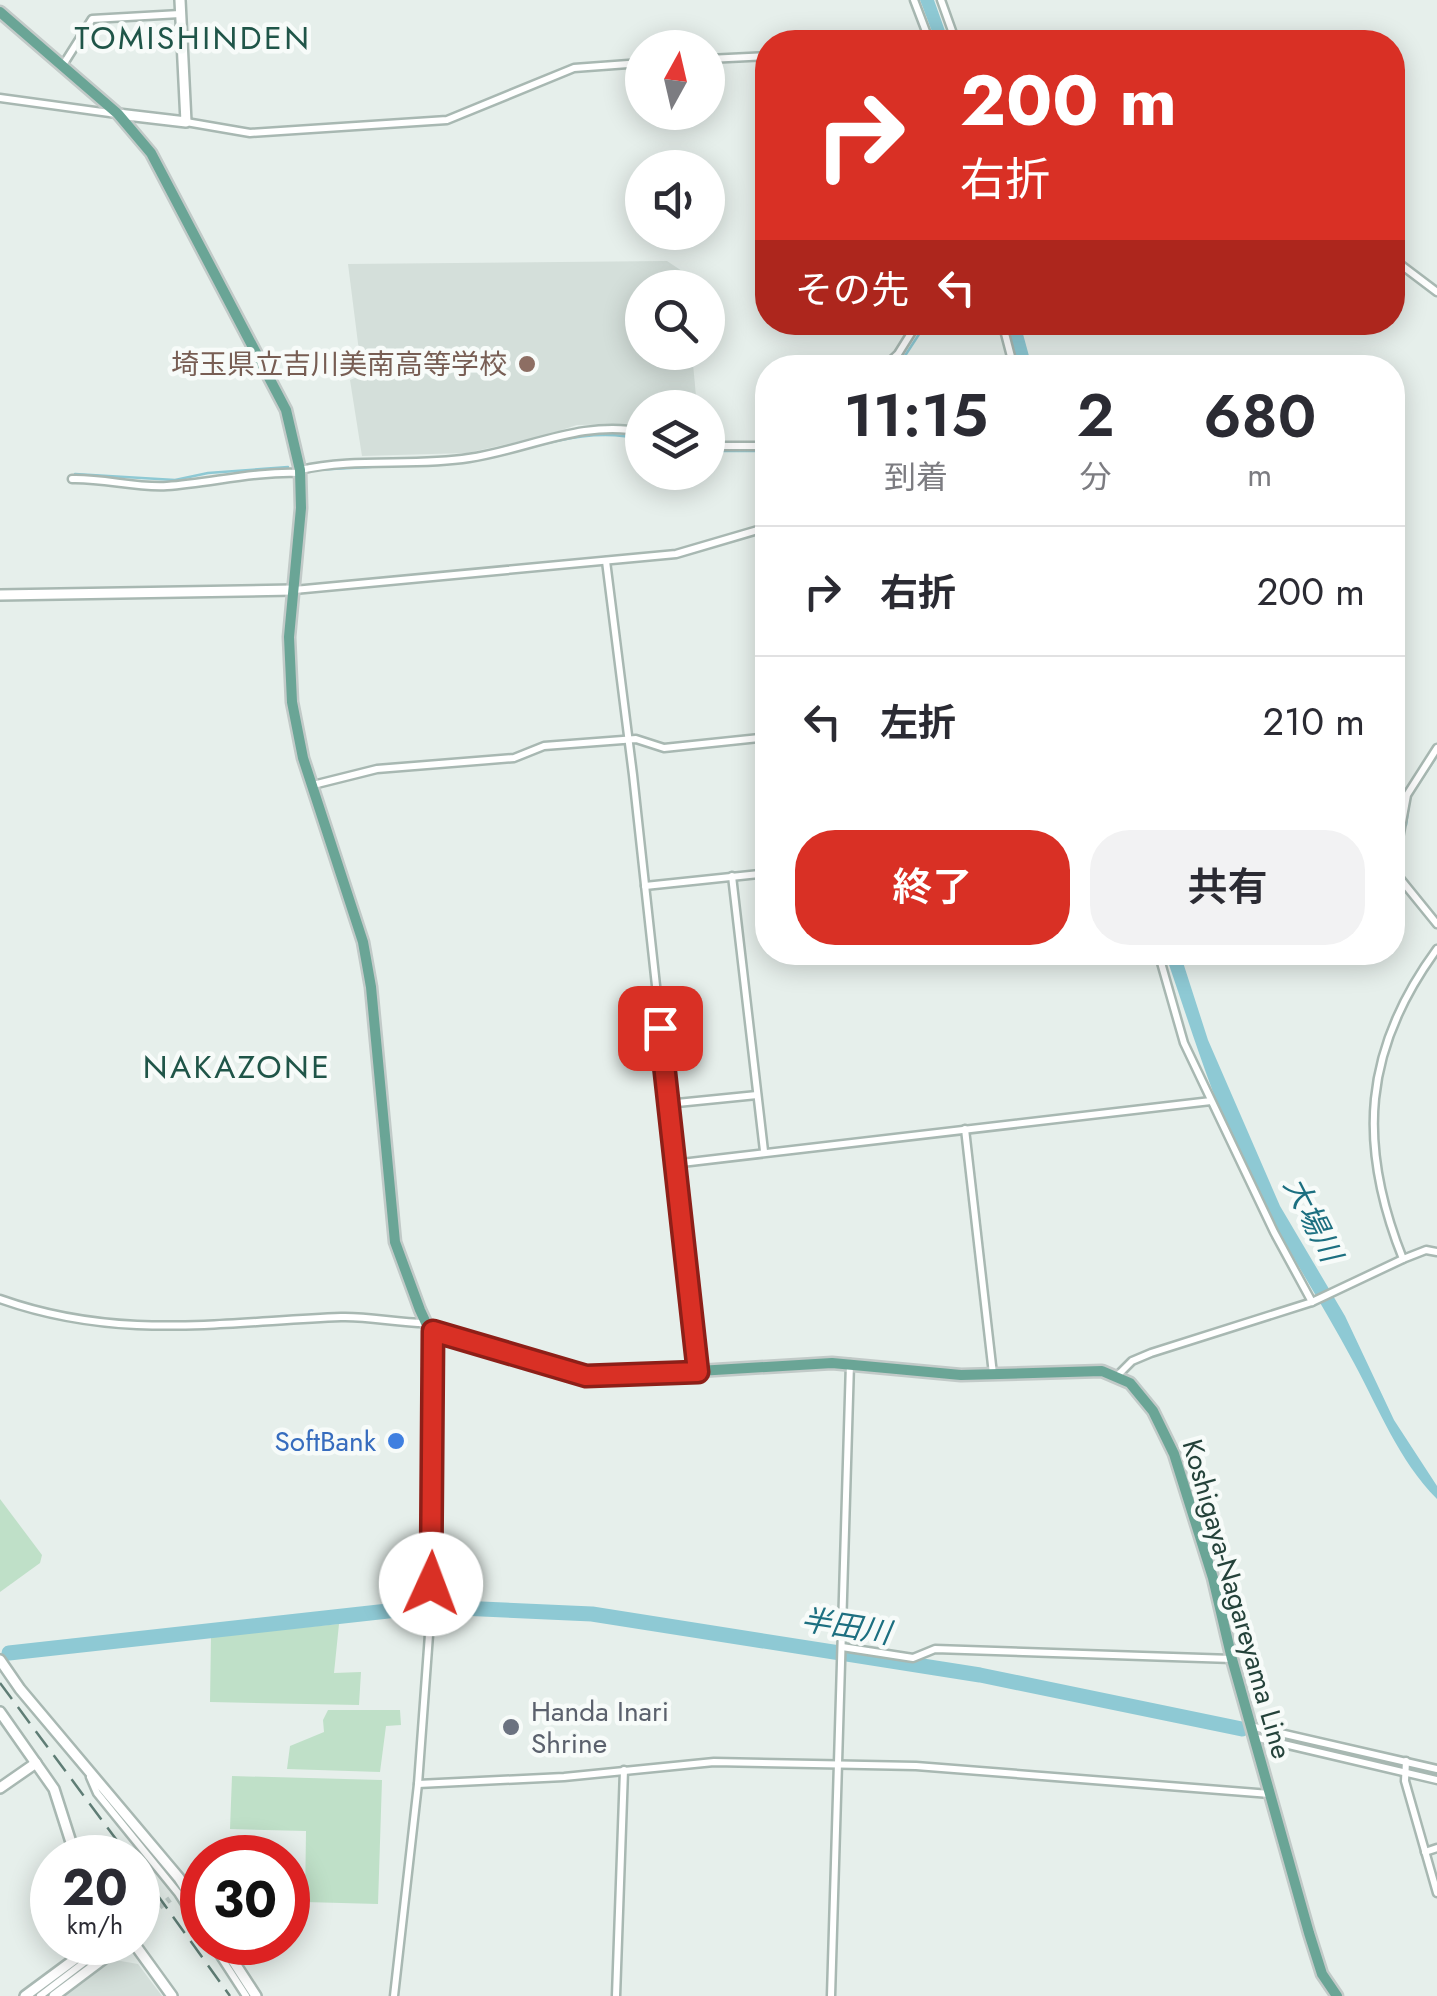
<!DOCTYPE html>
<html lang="ja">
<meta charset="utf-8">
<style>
body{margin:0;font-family:Jost,"Noto Sans JP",sans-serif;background:#f2f2f3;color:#2b2b33;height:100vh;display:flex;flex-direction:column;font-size:38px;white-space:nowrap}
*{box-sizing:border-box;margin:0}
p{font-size:32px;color:#7c7c81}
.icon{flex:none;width:55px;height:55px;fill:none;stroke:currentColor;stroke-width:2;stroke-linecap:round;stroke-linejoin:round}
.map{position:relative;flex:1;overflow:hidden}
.panel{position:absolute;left:755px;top:355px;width:650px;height:610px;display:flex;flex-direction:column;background:#fff;border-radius:40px;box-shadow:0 5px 25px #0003}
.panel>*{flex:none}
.top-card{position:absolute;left:755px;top:30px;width:650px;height:305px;border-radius:40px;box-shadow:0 5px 25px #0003;background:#d93025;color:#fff;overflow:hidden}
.needle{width:65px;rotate:8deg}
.fabs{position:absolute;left:625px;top:30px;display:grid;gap:20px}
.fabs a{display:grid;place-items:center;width:100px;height:100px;border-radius:50%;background:#fff;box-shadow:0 5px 25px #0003;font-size:50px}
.speed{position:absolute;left:30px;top:1835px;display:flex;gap:20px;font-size:50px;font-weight:700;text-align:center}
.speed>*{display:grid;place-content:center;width:130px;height:130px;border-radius:50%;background:#fff;box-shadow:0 5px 25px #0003;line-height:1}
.speed small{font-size:25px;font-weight:400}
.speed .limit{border:15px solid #d22;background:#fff;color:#111}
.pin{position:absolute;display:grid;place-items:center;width:85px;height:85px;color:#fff;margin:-42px;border-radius:20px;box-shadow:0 5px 15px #0006}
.me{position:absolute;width:110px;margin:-55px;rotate:2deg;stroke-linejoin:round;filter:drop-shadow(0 0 8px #0008)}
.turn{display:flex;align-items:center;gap:35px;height:210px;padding:0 40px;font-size:45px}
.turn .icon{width:130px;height:130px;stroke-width:2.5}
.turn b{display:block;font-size:70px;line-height:85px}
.then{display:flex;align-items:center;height:95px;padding:0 40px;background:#0003;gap:20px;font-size:38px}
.eta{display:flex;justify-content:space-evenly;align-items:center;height:170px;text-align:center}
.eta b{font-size:60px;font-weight:600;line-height:70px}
.primary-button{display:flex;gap:20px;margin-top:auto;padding:20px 40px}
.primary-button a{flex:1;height:115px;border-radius:40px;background:#d93025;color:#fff;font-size:40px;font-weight:600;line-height:115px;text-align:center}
.primary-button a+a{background:#f2f2f3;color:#2b2b33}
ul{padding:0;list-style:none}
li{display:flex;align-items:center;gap:30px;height:130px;padding:0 40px;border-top:2px solid #e1e1e2}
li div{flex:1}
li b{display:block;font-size:38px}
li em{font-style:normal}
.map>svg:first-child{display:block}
.built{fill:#d4dfda}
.green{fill:#bfe0c8}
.water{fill:#8ec9d4}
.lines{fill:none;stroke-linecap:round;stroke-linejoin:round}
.stream{stroke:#8ec9d4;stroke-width:2.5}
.river{stroke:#8ec9d4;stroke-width:15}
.minor-tunnel{stroke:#bfccc8;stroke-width:6;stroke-dasharray:6 3;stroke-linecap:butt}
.minor-casing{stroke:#a8b8b2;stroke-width:11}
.tertiary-casing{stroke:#a8b8b2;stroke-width:14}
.primary-casing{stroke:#c2cac8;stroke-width:15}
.minor{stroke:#fff;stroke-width:6}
.tertiary{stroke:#fff;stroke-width:9}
.primary{stroke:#6aa596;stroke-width:10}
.rail{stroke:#5f7d75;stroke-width:2.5;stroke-dasharray:20 10;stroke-linecap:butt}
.route-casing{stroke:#8d1f18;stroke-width:25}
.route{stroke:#d93025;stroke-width:18}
.education-dot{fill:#8d6e63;stroke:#f7fbf9;stroke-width:4}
.shop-dot{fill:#3f7fe0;stroke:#f7fbf9;stroke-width:4}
.worship-dot{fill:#6b7280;stroke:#f7fbf9;stroke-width:4}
.labels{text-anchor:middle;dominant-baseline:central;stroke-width:9;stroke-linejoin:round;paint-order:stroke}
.education-label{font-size:28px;fill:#785e54;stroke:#f7fbf9;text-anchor:end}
.shop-label{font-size:28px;fill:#366cbe;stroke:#f7fbf9;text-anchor:end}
.street-label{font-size:28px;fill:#24423a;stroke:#f7fbf9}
.worship-label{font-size:28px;fill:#5b616d;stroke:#f7fbf9;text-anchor:start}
.water-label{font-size:30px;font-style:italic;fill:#1c6f80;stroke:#f7fbf9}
.quarter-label{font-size:32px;letter-spacing:2.5px;fill:#1f5548;stroke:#f7fbf9}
</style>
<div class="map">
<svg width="1437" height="1996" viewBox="0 0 1437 1996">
<rect width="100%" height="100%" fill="#e6efeb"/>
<g class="built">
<polygon points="667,261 685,273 686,287 642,288 642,352 692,353 697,407 642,408 642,424 577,425 540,437 467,453 362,456 350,380 362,375 348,264"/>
<polygon points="109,1959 138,1964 162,1996 63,1996"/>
</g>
<g class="green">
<polygon points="0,1499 42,1555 40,1563 0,1592"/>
<polygon points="339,1624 334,1673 361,1672 359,1705 210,1702 211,1636"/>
<polygon points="328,1710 400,1710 401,1725 386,1726 380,1772 287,1769 290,1746 324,1732 323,1720"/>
<polygon points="232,1776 382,1780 378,1904 305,1902 306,1831 230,1829"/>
</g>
<g class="water">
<polygon points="920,0 934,0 949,42 936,42"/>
<polygon points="1005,323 1020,323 1032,367 1017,367"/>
<path d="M1165 953H1180L1208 1040 1280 1206 1345 1316 1394 1420 1437 1486V1499C1398 1459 1380 1411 1354 1363 1319 1297 1277 1235 1245 1168 1212 1099 1190 1025 1165 953Z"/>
</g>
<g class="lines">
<g class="stream">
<polyline points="897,368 927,322"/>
<polyline points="708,451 759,451 768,447"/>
<path d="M439 464C505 463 577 421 642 440"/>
<polyline points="314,470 386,466"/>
<polyline points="75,474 175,480 208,473 288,467"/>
<polyline points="1411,795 1435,759"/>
<polyline points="1406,825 1409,803"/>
</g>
<g class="river">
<polyline points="437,1607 592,1614 980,1675 1242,1729"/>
<polyline points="9,1653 424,1607"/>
<polyline points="1262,1734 1437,1775"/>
</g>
<polyline class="minor-tunnel" points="138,1923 170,1899"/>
<g class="minor-casing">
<g id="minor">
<polyline points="914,0 930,42"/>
<polyline points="941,0 956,42"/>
<polyline points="708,59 768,56"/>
<polyline points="63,65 92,19 180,14"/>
<polyline points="0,98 117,114"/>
<polyline points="186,122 250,133 447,120 574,68 642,63"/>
<polyline points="1392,258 1437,292"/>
<polyline points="1002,322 1014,368"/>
<polyline points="883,368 898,354 918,322"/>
<polyline points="708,446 757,446 768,441"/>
<path d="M300 470C356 457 413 467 469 458 526 450 584 419 642 432"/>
<path d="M72 479C104 478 135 488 167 486 211 483 255 471 300 473"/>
<polyline points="606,561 633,775 698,1370"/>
<polyline points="294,590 676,554 768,527"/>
<polyline points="1437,748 1407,795 1395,860 1398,876 1437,924"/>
<polyline points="313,785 377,769 514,758 544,746 636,739 664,748 768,737"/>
<polyline points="732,876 764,1151"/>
<polyline points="645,886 768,873"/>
<polyline points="1158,952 1184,1043 1274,1232 1312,1302"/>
<polyline points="667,1104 757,1095"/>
<polyline points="965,1129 993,1374"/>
<polyline points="673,1164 1211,1101"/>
<path d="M1403 1259C1357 1144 1363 1050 1437 949"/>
<path d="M0 1299C118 1341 221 1322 341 1317 369 1316 397 1323 425 1323"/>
<polyline points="1118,1375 1132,1361 1151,1353 1312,1302 1403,1259 1426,1250 1437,1252"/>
<polyline points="842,1647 913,1658 935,1649 1232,1659"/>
<polyline points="1250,1726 1437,1769"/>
<polyline points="1254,1737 1437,1780"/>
<polyline points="1406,1761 1405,1781 1437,1893"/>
<polyline points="90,1777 97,1793 178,1893 202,1930"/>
<polyline points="418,1784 564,1777 714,1762 916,1766 1270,1794"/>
<polyline points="1425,1852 1437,1848"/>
<polyline points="211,1942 246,1996"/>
<polyline points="40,1996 111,1942"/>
<polyline points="394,1996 418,1784 430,1621 433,1331"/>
<polyline points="616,1996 624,1770"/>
<polyline points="831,1996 850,1363"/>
</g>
</g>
<g class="tertiary-casing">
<g id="tertiary">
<polyline points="118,114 186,122 180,0"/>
<polyline points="0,595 293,590"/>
<polyline points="0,1660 20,1689 179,1878 202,1914"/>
<polyline points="0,1712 54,1789 76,1858"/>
<polyline points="0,1788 36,1763"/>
<polyline points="133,1942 172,1996"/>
<polyline points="221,1942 256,1996"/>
<polyline points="25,1996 98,1942"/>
<polyline points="54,1996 126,1942"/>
</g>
</g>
<g class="primary-casing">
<polyline id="primary" points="0,12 118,114 151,153 286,410 300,470 301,508 289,637 292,702 303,758 363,942 371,987 395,1242 420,1310 426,1323 439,1334 562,1370 600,1377 832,1363 961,1375 1102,1371 1130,1383 1153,1411 1174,1454 1213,1578 1232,1659 1309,1933 1322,1974 1337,1996"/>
</g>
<use href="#minor" class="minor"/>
<use href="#tertiary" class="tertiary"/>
<use href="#primary" class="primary"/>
<g class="rail">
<polyline points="0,1683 130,1858"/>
<polyline points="138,1868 230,1996"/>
</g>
</g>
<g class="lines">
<g class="route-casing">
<polyline id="route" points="431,1584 433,1331 586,1376 698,1372 660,1028"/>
</g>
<use href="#route" class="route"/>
</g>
<circle class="education-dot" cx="527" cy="364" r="10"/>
<circle class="shop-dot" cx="396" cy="1441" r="10"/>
<circle class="worship-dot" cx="511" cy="1727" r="10"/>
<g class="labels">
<g class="education-label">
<text x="507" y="364">埼玉県立吉川美南高等学校</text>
</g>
<g class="shop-label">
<text x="376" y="1441">SoftBank</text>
</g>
<g class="street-label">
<text transform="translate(1237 1599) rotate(74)">Koshigaya-Nagareyama Line</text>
</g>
<g class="worship-label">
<text x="531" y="1711">Handa Inari<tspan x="531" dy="32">Shrine</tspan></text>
</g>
<g class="water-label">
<text transform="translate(1313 1219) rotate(63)">大場川</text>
<text transform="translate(846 1626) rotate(9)">半田川</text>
</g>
<g class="quarter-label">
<text x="193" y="38">TOMISHINDEN</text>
<text x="237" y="1067">NAKAZONE</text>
</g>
</g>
</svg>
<div class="fabs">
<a><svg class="needle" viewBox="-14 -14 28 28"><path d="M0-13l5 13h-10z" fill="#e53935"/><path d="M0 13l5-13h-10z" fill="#7c7c81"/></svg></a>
<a><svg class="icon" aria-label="sound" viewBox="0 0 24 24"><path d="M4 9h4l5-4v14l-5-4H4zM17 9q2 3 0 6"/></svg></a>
<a><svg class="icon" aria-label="search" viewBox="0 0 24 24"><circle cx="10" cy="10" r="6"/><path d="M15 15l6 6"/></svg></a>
<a><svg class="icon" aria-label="layers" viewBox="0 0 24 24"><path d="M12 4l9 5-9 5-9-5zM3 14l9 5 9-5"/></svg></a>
</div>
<div class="speed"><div>20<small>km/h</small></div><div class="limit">30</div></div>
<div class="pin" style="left:660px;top:1028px;background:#d93025"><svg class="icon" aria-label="arrive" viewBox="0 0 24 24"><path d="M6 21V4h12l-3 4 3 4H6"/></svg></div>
<svg class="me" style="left:431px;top:1584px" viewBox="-20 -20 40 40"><circle r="19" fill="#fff"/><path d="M0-13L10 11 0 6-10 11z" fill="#d93025"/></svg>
<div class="top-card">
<div class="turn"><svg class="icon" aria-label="right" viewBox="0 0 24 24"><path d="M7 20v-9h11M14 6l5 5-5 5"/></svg><div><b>200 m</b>右折</div></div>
<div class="then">その先<svg class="icon" aria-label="left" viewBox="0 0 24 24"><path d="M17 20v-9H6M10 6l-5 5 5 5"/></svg></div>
</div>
<section class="panel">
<div class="eta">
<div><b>11:15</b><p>到着</p></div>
<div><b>2</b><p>分</p></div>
<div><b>680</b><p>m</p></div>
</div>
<ul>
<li><svg class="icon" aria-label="right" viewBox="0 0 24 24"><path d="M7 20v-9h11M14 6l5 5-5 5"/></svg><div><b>右折</b></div><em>200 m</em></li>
<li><svg class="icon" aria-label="left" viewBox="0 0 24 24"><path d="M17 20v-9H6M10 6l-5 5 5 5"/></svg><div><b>左折</b></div><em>210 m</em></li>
</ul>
<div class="primary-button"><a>終了</a><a>共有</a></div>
</section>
</div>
